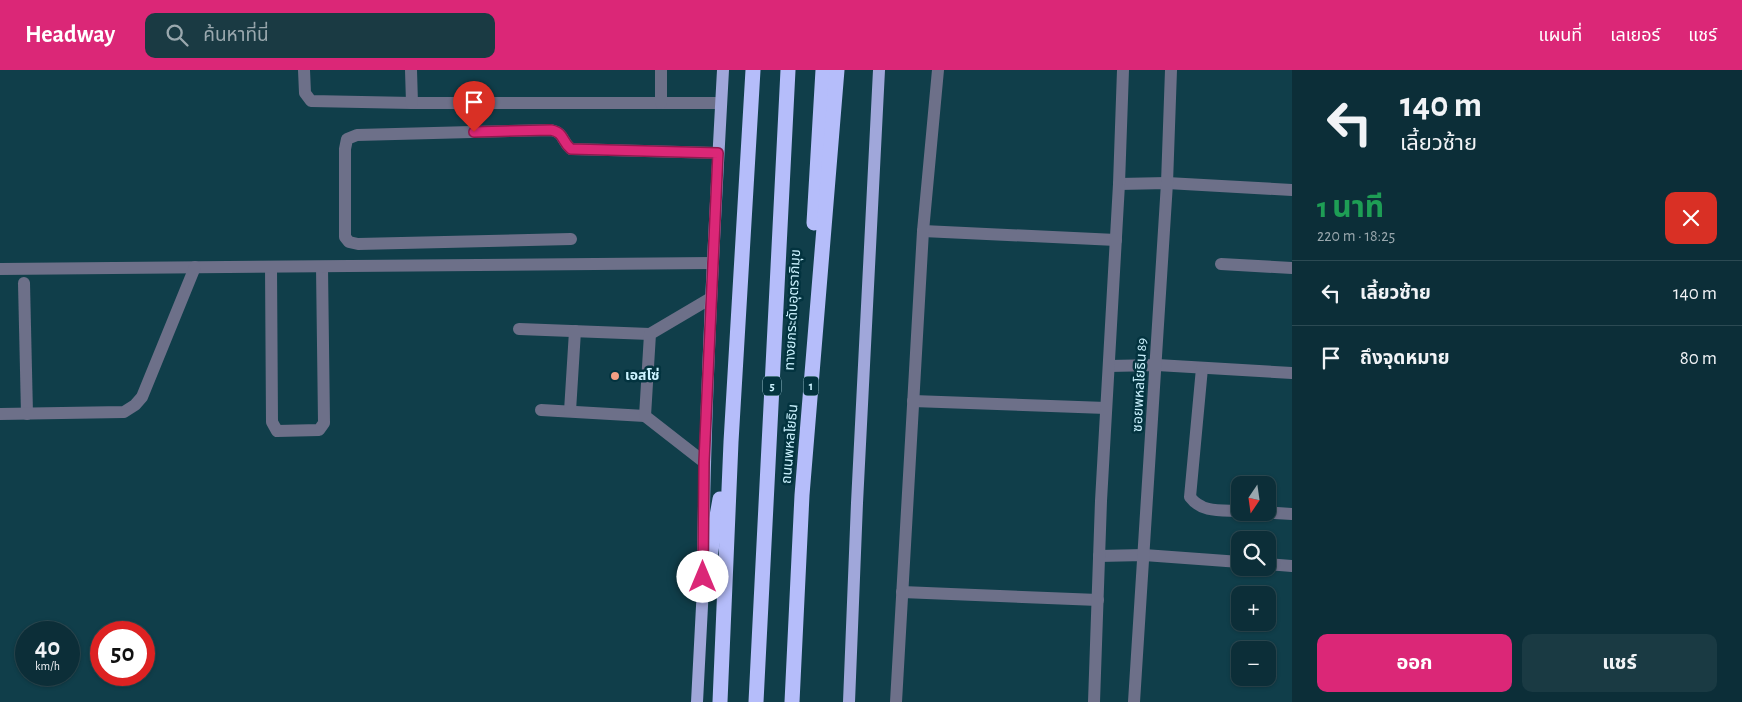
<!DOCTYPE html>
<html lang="th">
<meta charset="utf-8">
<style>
body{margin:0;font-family:"Alegreya Sans","Noto Sans Thai",sans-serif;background:#1a3a43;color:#f1f3f6;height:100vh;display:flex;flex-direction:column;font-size:19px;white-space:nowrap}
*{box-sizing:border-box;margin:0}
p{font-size:16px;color:#9aa8ae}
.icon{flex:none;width:28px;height:28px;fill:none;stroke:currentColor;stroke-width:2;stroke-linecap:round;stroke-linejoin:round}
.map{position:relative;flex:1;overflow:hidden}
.panel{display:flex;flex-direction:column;background:#0c2e38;width:450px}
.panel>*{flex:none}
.top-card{background:#0c2e38;color:#f1f3f6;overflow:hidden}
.needle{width:32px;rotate:193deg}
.buttons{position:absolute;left:1231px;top:406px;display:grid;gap:10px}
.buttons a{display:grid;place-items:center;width:45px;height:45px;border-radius:10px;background:#0c2e38;box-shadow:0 1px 4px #0004,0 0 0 1px #2c4a53;font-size:25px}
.speed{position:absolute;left:15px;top:551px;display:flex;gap:10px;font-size:25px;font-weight:700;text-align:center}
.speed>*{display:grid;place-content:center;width:65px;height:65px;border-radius:50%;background:#0c2e38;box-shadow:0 1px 4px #0004,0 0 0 1px #2c4a53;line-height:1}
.speed small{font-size:12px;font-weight:400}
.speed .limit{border:8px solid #d22;background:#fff;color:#111}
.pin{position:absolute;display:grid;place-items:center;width:42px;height:42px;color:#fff;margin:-51px -21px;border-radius:50% 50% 50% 0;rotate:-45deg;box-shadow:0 0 5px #0007}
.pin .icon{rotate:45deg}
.me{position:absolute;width:55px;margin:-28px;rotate:0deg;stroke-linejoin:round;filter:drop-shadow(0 0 4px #0008)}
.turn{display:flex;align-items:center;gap:18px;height:105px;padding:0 25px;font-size:22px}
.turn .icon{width:65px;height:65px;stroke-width:2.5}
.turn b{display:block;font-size:35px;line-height:42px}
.round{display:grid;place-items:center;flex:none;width:52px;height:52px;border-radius:10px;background:#1a3a43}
.summary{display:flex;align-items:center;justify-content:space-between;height:85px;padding:0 25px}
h1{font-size:30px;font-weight:700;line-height:38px;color:#1e9e55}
.button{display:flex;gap:10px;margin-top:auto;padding:10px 25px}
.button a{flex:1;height:58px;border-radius:10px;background:#db2777;color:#fff;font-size:20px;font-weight:700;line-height:58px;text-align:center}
.button a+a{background:#1a3a43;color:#f1f3f6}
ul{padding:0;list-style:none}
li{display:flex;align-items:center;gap:15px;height:65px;padding:0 25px;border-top:1px solid #2c4a53}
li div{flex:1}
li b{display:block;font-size:19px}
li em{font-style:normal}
header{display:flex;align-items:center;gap:30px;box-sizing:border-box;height:70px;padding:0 25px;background:#db2777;color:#fff}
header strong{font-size:24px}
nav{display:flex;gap:28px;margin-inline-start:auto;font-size:18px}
.search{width:350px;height:45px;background:#1a3a43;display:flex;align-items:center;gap:12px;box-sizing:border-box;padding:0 18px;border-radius:10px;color:#9aa8ae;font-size:19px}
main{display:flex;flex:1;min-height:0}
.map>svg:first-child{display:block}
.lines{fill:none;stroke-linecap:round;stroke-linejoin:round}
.minor{stroke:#6d7089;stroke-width:12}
.major{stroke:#a0a7da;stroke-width:12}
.highway{stroke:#b5bdfa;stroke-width:15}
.route-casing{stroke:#8e194d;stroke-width:12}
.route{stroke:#db2777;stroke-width:9}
.poi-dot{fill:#f39f84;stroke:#03333f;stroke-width:2}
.labels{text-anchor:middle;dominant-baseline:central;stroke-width:5;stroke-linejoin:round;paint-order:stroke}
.shield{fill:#03333f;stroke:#90b9c5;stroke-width:1}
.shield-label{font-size:12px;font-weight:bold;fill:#ccf3ff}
.street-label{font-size:14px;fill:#ccf3ff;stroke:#03333f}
.poi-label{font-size:14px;font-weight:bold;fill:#ccf3ff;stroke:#03333f;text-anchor:start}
</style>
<header>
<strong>Headway</strong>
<div class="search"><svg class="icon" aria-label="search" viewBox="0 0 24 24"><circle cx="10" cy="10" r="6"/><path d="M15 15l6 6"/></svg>ค้นหาที่นี่</div>
<nav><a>แผนที่</a><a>เลเยอร์</a><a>แชร์</a></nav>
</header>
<main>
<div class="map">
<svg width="1292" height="632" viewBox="0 0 1292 632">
<rect width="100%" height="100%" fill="#103e4a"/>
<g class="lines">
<g class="minor">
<polyline points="304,0 305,23 311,31 412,33 721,33"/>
<polyline points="411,0 412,33"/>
<polyline points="661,33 661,0"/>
<polyline points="1119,114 1167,113 1292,120"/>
<polyline points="923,161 1116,170"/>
<path d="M571 169 358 174 349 172 345 167V79L347 69 357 65 551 60C565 63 561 71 571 79L718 83"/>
<polyline points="1221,194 1292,198"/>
<polyline points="271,197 272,352 277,361 319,360 324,353 322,197"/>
<polyline points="0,199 712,193"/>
<polyline points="24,213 27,344"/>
<polyline points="519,259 650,264"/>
<polyline points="1109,296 1157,295 1292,303"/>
<path d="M1202 298 1190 427C1202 443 1221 440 1240 441"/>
<polyline points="913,331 1106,338"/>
<polyline points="541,340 645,346"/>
<polyline points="570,341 575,261"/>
<polyline points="0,344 124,342 135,335 142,327 195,197"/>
<polyline points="704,392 645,346 650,264 711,228"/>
<polyline points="1260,442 1292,444"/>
<polyline points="1099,486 1144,485 1240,492"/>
<polyline points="1268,494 1292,496"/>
<polyline points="902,522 1098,530"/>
<polyline points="896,632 923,161 938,0"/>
<polyline points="1094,632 1101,431 1119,114 1123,0"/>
<polyline points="1134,632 1167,113 1171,0"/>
</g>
<g class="major">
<path d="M703 495C705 329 714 165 723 0"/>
<polyline points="697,632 703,517"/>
<polyline points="849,632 857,433 879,0"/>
</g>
<g class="highway">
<polyline points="814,153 823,0"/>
<polyline points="703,526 720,429"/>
<polyline points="720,632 731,372 753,0"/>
<polyline points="756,632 788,0"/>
<polyline points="792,632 802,425 837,0"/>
</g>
</g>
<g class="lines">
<g class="route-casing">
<path id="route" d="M474 62 551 60C565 63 561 71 571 79L718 83 704 392 703 507"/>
</g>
<use href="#route" class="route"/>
</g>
<circle class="poi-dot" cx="615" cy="306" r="5"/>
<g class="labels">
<g class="shield">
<rect x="763" y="306.5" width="18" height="19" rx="4"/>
<rect x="803.5" y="306.5" width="15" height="19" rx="4"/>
</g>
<g class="shield-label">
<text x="772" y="316">5</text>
<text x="811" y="316">1</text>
</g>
<g class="street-label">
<text transform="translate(793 240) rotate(-87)">ทางยกระดับอุตราภิมุข</text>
<text transform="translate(1140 315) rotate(-87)">ซอยพหลโยธิน 89</text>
<text transform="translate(790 374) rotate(-85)">ถนนพหลโยธิน</text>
</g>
<g class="poi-label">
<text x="625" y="306">เอสโซ่</text>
</g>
</g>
</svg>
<div class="buttons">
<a><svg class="needle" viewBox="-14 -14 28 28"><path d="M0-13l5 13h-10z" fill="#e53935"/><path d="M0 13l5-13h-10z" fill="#9aa8ae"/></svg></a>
<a><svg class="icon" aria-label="search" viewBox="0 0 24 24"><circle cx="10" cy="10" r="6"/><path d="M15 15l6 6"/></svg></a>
<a>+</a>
<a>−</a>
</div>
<div class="speed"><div>40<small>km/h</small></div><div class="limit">50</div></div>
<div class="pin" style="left:474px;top:62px;background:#d93025"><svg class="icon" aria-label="arrive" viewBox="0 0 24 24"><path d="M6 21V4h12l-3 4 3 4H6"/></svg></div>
<svg class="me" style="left:703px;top:507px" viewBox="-20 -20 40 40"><circle r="19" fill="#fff"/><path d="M0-13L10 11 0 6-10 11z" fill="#db2777"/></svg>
</div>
<section class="panel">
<div class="top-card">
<div class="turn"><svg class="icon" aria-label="left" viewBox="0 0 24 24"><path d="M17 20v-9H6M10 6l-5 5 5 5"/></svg><div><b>140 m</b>เลี้ยวซ้าย</div></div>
</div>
<div class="summary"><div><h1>1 นาที</h1><p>220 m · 18:25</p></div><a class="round" style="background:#d93025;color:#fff"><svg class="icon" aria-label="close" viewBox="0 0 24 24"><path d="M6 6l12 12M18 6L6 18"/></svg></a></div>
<ul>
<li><svg class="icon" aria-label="left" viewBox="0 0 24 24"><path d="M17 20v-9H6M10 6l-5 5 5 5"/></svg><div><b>เลี้ยวซ้าย</b></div><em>140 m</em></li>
<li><svg class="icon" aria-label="arrive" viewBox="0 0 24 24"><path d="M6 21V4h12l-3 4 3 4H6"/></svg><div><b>ถึงจุดหมาย</b></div><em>80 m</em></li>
</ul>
<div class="button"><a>ออก</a><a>แชร์</a></div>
</section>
</main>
